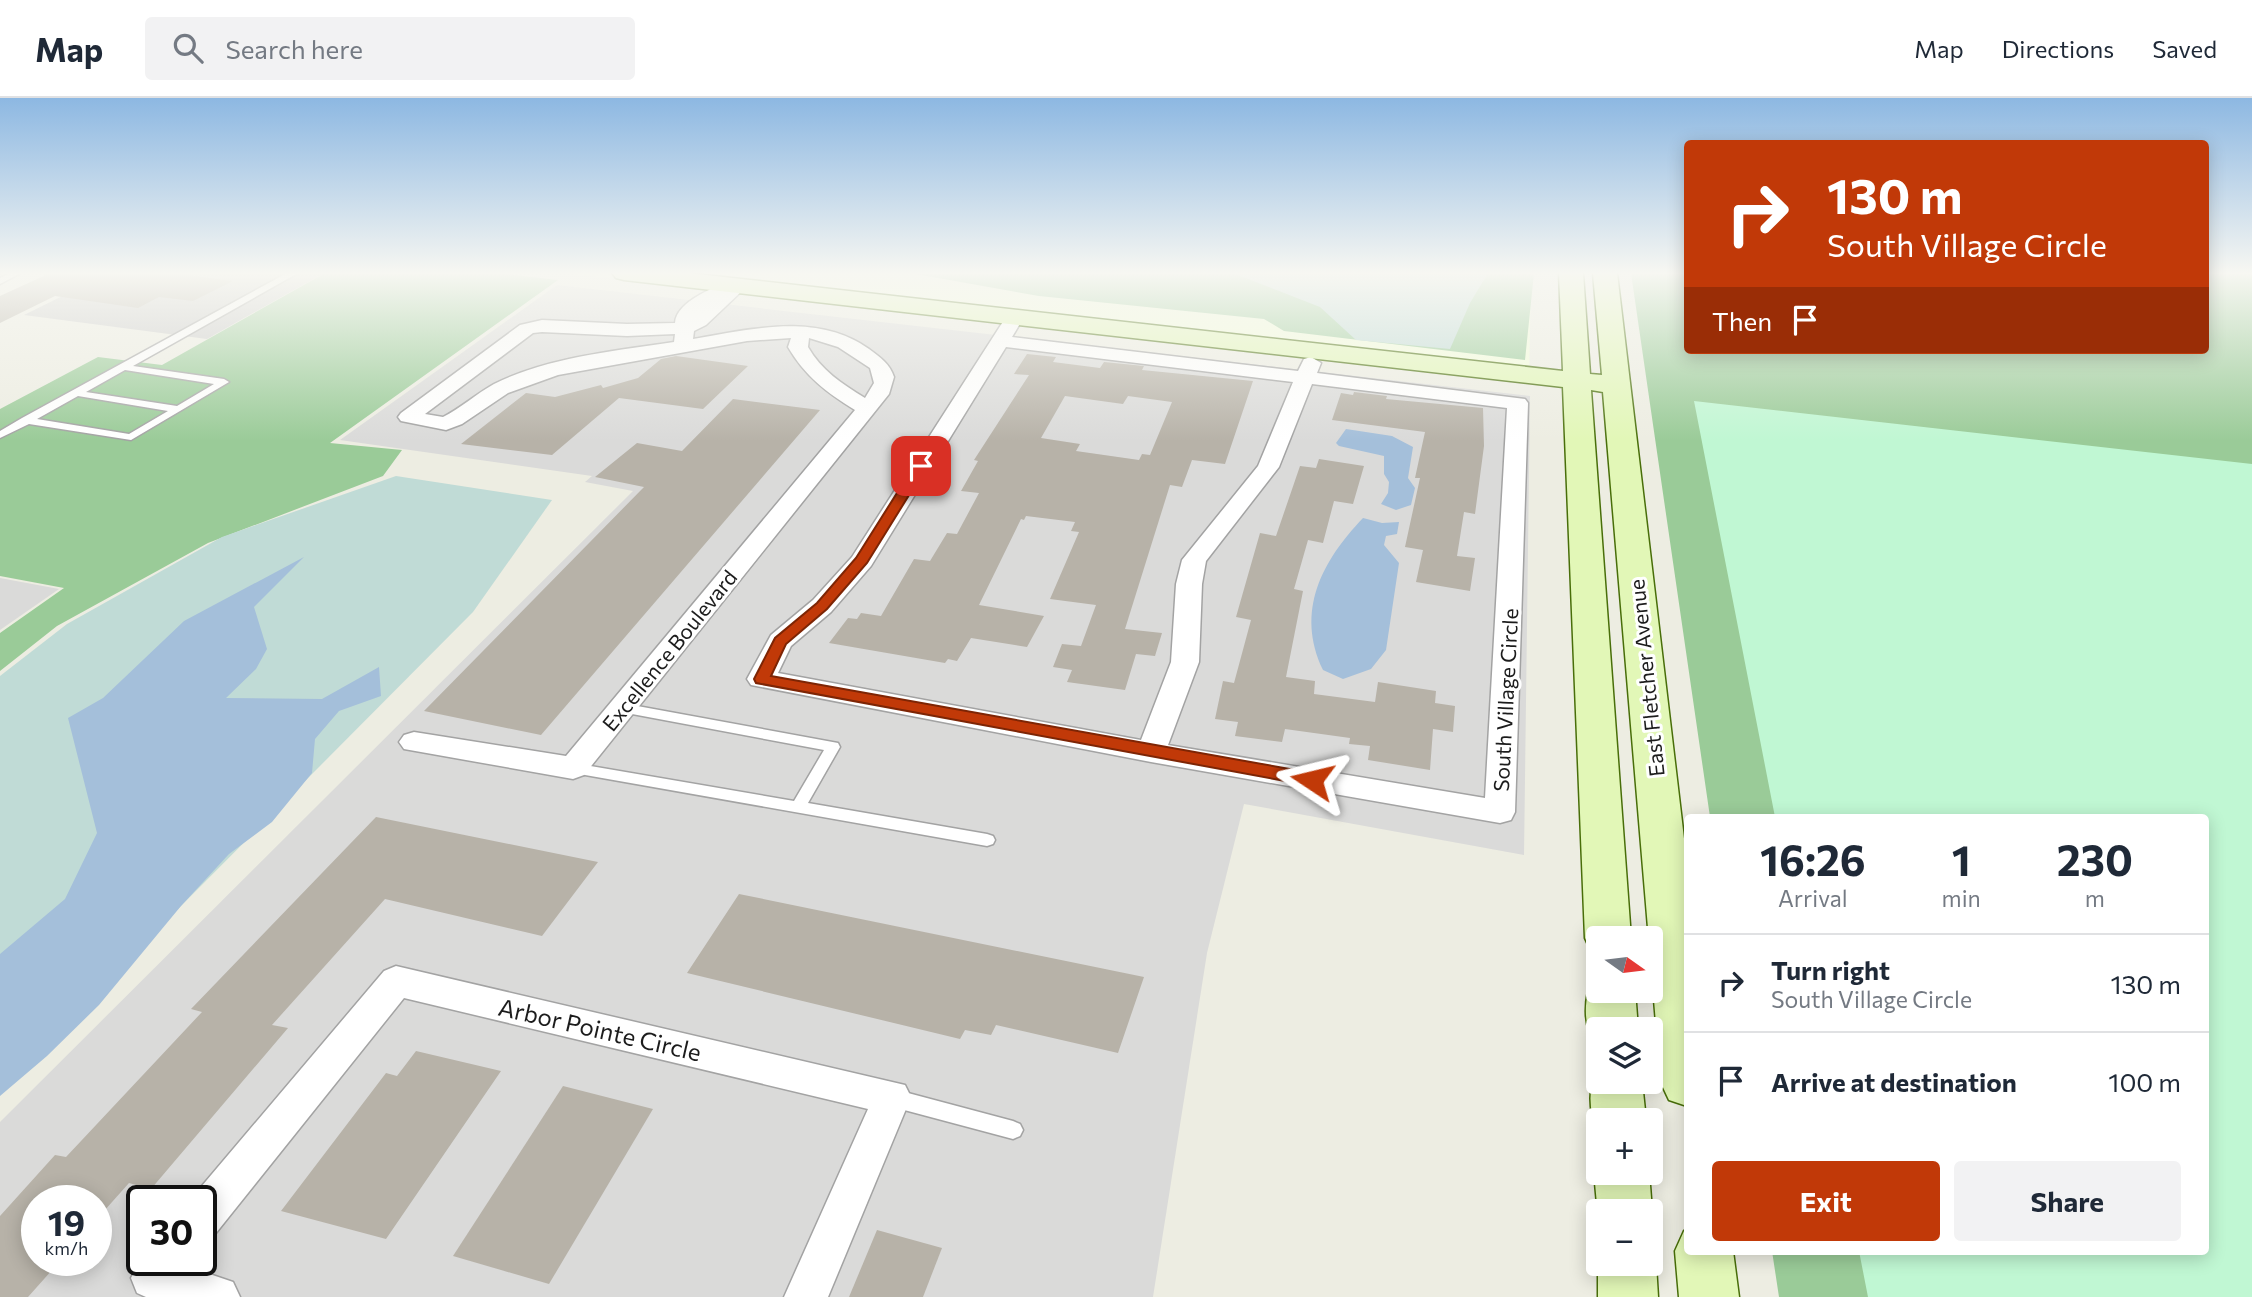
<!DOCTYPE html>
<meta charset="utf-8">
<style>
body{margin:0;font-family:Commissioner,sans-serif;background:#f2f2f3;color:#1f2937;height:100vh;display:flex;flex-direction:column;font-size:26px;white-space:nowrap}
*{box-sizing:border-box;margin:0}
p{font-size:23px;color:#747a83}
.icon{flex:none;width:38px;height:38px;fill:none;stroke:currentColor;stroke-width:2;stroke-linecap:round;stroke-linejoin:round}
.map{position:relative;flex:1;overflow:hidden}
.sheet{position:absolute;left:1684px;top:716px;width:525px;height:441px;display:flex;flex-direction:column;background:#fff;border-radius:7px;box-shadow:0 4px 18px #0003}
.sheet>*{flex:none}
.top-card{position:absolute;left:1684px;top:42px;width:525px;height:214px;border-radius:7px;box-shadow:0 4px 18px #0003;background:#c13908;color:#fff;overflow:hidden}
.needle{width:46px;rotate:104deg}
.tools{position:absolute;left:1586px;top:828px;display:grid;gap:14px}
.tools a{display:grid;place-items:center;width:77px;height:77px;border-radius:7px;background:#fff;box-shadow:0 4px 18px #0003;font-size:35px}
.speed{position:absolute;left:21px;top:1087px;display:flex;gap:14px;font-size:35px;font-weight:700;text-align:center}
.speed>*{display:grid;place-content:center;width:91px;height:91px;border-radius:50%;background:#fff;box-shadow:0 4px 18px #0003;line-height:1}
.speed small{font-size:18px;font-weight:400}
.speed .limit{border:4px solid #111;border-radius:10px;background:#fff;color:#111}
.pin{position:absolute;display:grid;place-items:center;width:60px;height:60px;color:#fff;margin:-30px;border-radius:14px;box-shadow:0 4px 10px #0006}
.me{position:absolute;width:77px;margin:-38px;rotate:280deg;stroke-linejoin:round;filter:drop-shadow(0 0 5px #0008)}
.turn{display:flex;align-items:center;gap:24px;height:147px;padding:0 28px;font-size:32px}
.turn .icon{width:91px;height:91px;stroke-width:2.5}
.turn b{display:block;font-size:49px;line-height:60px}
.then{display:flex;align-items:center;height:66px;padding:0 28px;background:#0003;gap:14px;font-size:26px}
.eta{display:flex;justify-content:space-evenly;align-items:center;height:119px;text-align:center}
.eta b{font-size:42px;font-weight:700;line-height:49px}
.cta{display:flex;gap:14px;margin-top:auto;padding:14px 28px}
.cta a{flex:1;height:80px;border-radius:7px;background:#c13908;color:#fff;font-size:28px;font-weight:700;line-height:80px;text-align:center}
.cta a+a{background:#f2f2f3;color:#1f2937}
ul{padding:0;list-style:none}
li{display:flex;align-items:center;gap:21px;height:98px;padding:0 28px;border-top:2px solid #e0e1e3}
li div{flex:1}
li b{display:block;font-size:26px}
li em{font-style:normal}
header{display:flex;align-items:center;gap:42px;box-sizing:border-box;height:98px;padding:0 35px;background:#fff;border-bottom:2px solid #e0e1e3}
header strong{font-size:33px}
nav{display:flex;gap:38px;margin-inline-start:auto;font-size:24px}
.search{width:490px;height:63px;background:#f2f2f3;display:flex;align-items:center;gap:18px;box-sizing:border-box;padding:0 24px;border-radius:7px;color:#747a83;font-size:26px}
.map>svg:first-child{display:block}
.residential{fill:#dadad9;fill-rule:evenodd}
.education{fill:#f4fedb}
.religious{fill:#cacaca}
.forest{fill:#9acb98}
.wetland{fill:#c0dbd6}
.park{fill:#c0f7d3}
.water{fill:#a4bfda}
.building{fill:#b7b2a8;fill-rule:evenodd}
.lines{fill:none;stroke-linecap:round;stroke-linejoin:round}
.lane-casing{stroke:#a3a3a3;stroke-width:3}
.street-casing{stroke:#a3a3a3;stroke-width:3}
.secondary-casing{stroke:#486e09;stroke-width:3}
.lane{fill:#fff;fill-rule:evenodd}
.street{fill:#fff;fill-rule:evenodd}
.secondary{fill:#e2f7b7;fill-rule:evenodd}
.route{fill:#c13908;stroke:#7d2505;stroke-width:2}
.labels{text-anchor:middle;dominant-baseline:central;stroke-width:6;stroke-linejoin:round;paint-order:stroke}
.street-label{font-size:21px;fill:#1c1c1c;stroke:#fff}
.near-street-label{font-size:24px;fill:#1c1c1c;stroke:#fff}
</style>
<header>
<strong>Map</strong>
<div class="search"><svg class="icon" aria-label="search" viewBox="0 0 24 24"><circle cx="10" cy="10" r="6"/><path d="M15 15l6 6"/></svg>Search here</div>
<nav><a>Map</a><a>Directions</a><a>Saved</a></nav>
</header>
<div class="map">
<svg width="2252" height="1199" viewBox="0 0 2252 1199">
<rect width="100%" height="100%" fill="#edede2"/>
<g class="residential">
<path d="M557 187 1530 298 1524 757 1244 706 1207 855 1153 1199H0V1024L633 393 585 384 592 378 340 342ZM37 1102H96V1162H37ZM142 1102H201V1162H142Z"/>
<polygon points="0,480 59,491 0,532"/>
</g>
<polygon class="education" points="563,175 1531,175 1529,285"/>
<polygon class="religious" points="109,175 324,175 207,241 24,217"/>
<g class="forest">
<polygon points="325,175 498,175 558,182 330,345 402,352 383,378 208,445 57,528 0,573 0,535 64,490 0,478 0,311 98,259 162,267"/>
<polygon points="910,175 1534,175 1525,262 1284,233 1264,221 1039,198"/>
<polygon points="1631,175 1687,175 1687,252 2205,252 2205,175 2252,175 2252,1199 1779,1199 1772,1153 2205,1153 2205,719 1710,719"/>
</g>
<g class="wetland">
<polygon points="1233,175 1488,175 1470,205 1450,251 1356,242 1320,209"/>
<polygon points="396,378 552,402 473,514 0,990 0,578 67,526 222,439"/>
</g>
<polygon class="park" points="1694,303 2252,366 2252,1199 1868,1199 1859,1153 2205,1153 2205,719 1775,719"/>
<g class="water">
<polygon points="1346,331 1392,338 1413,349 1408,380 1415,390 1411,407 1396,412 1381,406 1388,395 1389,384 1384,376 1384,358 1339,348 1336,345"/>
<path d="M1363 420 1382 425 1399 424 1397 436 1386 438 1384 447 1399 465 1386 552 1371 571 1343 581 1323 572C1295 513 1322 463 1363 420Z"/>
<polygon points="304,459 254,509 267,551 256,571 226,600 322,601 379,569 381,598 339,613 315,641 312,675 272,724 229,756 181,808 99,907 47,958 0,998 0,856 65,801 97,735 68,620 103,600 184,523"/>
</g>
<g class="building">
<polygon points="50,175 171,175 233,183 193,203 159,199 138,210 55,198 0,225 0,198"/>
<path d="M1027 256 1056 259 1053 264 1100 270 1104 264 1144 268 1142 272 1253 283 1225 366 1192 362 1182 389 1170 387 1125 531 1162 535 1155 558 1136 556 1125 592 1067 584 1072 572 1053 569 1062 546 1081 548 1096 507 1050 501 1079 434 1071 433 1075 424 1026 418 1024 422 1021 421 979 507 1044 518 1027 549 971 540 957 563 948 561 945 565 829 545 848 520 857 521 861 515 881 518 914 461 930 463 947 435 957 436 979 395 961 393 978 363 974 362 1029 277 1014 276ZM1065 298 1123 306 1128 298 1172 304 1150 357 1142 356 1139 362 1076 353 1080 346 1041 340Z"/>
<polygon points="676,258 748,268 703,311 619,300 552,357 461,346 526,295 555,299 601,287 603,290 638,280 661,261"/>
<polygon points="1354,294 1387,298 1386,301 1483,310 1484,348 1475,416 1464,414 1457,458 1475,460 1470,493 1416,484 1423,452 1405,449 1420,380 1415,380 1425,334 1332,322 1341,295 1353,297"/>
<polygon points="733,301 820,312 541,637 424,613 644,389 595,379 637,345 682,353"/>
<polygon points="1319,361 1364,368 1353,406 1334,403 1323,445 1308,442 1294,491 1303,493 1286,579 1315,583 1314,596 1375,604 1378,584 1436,593 1435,605 1455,608 1453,634 1433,631 1430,672 1368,662 1370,648 1349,646 1350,640 1285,631 1282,644 1235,638 1238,624 1215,621 1223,583 1234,585 1251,522 1236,519 1260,435 1276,438 1300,368 1316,370"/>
<polygon points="376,719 598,764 542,838 385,801 272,927 288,930 151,1091 129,1085 96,1122 96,1102 37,1102 37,1162 61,1162 28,1199 0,1199 0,1118 55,1057 66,1059 202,914 191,911"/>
<polygon points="739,796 1144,879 1118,955 996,927 991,937 965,932 960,941 687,875"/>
<polygon points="416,953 501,973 386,1141 281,1113 386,975 397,978"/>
<polygon points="563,988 653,1011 549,1186 453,1158"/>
<polygon points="877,1132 942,1150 923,1199 849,1199"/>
</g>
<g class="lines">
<g class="lane-casing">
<g id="lane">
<polygon points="10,175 21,175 0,186 0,180"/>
<path d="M287 175H298L133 268 224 281 229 284 131 342 29 326 0 340V333L22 320ZM125 272 214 286 177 308 86 294ZM78 298 168 313 129 336 37 321Z"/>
<polygon points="621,605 838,645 840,649 808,705 987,736 993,738 995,742 993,746 987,748 568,674 566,670 568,666 573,665 794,703 824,652 616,613 614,610 616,607"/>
<polygon points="893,991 1013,1023 1020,1026 1023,1032 1020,1038 1013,1041 893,1009 886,1006 883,1000 886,994"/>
</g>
</g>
<g class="street-casing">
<g id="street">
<path d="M738 182 747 187 744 191 706 227 694 233 693 241C752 231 817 214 869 251 880 259 890 266 894 279L889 296 584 677 573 681 404 651 399 644 404 637 414 634 566 658 855 312C827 295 805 278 788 249L791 240 747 243 558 277 508 295 462 326 446 332 401 323 398 319 401 315 520 227 542 222 627 226 675 225C676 203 719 186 738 182ZM542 234 627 238 675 236 674 244C615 253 548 259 494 286 476 296 461 310 443 319L425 316 533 235ZM809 240 838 249 870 270 874 285 865 300C842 286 821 272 808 249Z"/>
<path d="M1015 213 1024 219 1012 239 1298 273 1304 261 1311 259 1321 265 1317 275 1525 301 1528 305 1515 714 1511 722 1500 725 1151 664 751 587 747 581 771 537 813 502 852 459 1006 219ZM1006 249 1293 284 1258 368 1182 462 1176 486 1171 564 1141 642 778 575 791 548 831 514 871 468ZM1312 286 1507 310 1485 700 1168 647 1199 564 1202 486 1206 463 1279 369Z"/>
<polygon points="396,868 905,987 911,999 828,1199 784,1199 868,1011 404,900 216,1135 201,1141 201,1102 190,1102 384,873"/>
<polygon points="142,1159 142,1162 188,1162 186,1168 233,1184 240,1199 146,1199 137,1195 131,1180"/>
</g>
</g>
<g class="secondary-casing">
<g id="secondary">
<polygon points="612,175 688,175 1563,273 1559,175 1583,175 1590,276 1602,277 1593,175 1617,175 1687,766 1687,1008 1669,1002 1661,985 1603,294 1591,292 1631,840 1598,840 1598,856 1591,853 1585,840 1563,289 624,182 616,180"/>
<path d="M1598 876V892H1635L1638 931H1598V947C1581 931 1584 897 1594 877Z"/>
<path d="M1598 967V984H1642L1646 1022H1598V1034C1588 1013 1588 988 1598 967Z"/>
<polygon points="1598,1064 1598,1074 1649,1074 1652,1113 1650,1117 1650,1113 1598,1113 1598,1117 1594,1074"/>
<polygon points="1687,1131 1687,1153 1733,1153 1739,1199 1679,1199 1675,1153 1684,1133"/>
<polygon points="1650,1152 1656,1166 1658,1199 1598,1199 1598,1166 1650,1166"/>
</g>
</g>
<use href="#lane" class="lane"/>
<use href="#street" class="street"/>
<use href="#secondary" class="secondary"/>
</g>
<linearGradient id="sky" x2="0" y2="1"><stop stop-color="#8db8e2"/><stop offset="0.51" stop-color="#f7f7f2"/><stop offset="1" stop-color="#f7f7f2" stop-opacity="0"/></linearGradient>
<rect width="2252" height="343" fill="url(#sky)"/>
<polygon class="route" points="921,364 927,368 867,465 827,511 786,546 771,578 1312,675 1318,677 1321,682 1318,686 1312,688 756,585 754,581 775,540 817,505 856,460 914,368"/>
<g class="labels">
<g class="street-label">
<text transform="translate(669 552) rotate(-51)">Excellence Boulevard</text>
<text transform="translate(1646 580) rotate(-96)">East Fletcher Avenue</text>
<text transform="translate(1505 602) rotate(-87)">South Village Circle</text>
</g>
<g class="near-street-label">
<text transform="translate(600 931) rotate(13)">Arbor Pointe Circle</text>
</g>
</g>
</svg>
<div class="tools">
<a><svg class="needle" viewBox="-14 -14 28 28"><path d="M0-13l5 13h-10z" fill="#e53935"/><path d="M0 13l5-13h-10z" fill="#747a83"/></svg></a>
<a><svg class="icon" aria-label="layers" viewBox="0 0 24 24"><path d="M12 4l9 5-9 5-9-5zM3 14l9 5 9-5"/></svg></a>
<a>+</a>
<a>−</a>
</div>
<div class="speed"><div>19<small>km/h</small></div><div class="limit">30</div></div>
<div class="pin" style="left:921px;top:368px;background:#d93025"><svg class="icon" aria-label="arrive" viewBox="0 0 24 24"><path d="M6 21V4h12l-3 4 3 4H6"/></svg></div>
<svg class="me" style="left:1312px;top:682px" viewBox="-20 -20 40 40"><path d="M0-17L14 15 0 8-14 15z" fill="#c13908" stroke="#fff" stroke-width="4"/></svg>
<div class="top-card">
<div class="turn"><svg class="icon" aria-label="right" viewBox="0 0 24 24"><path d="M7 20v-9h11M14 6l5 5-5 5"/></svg><div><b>130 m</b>South Village Circle</div></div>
<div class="then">Then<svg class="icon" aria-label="arrive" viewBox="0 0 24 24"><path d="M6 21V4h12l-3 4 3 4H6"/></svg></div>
</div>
<section class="sheet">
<div class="eta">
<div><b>16:26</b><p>Arrival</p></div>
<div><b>1</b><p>min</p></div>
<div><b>230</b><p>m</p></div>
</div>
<ul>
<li><svg class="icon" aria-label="right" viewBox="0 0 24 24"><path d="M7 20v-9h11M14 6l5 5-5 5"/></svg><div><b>Turn right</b><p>South Village Circle</p></div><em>130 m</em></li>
<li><svg class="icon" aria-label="arrive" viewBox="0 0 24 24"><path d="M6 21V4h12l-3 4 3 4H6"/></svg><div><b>Arrive at destination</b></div><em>100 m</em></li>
</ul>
<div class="cta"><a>Exit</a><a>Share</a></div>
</section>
</div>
